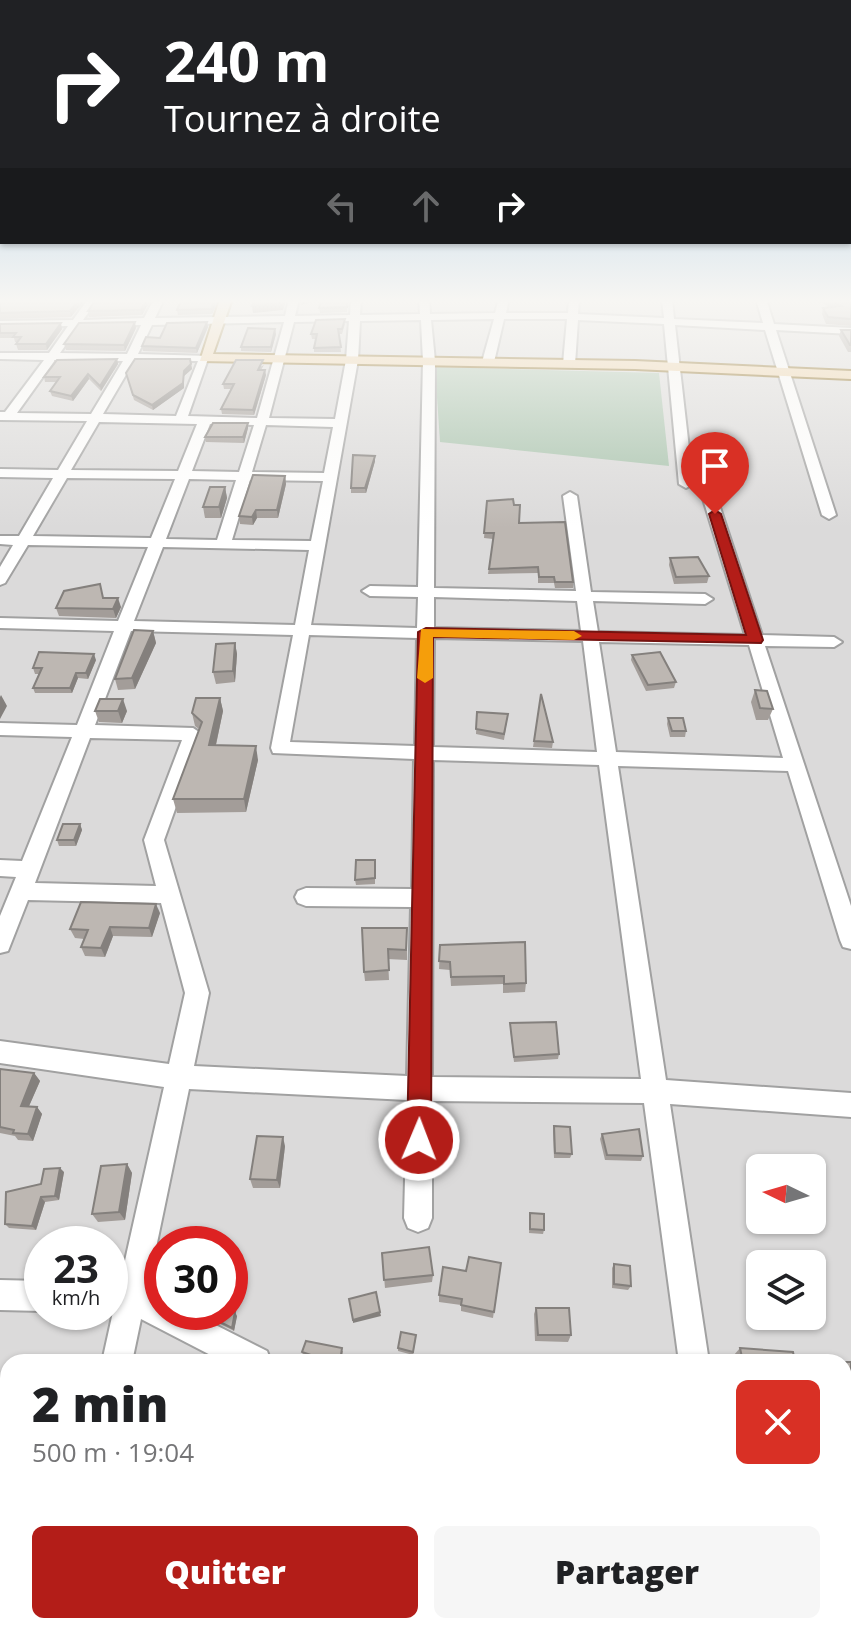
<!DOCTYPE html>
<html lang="fr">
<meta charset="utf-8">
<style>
body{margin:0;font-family:"Open Sans",sans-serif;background:#f6f6f6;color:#202124;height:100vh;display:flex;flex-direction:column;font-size:30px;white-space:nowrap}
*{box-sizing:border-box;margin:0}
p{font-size:26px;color:#757577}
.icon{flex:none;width:44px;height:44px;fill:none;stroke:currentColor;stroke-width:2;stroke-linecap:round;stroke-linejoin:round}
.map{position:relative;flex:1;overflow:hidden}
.panel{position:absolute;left:0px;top:1354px;width:852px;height:280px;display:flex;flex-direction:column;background:#fff;border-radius:24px 24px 0 0;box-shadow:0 2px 6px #0004}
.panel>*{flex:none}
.guide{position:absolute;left:0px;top:0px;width:852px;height:244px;box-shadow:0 2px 6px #0004;background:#202124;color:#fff;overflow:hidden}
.needle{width:52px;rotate:275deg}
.fabs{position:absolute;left:746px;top:1154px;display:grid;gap:16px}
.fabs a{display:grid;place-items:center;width:80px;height:80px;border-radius:12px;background:#fff;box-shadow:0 2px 6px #0004;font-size:40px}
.speed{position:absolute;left:24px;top:1226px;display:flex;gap:16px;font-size:40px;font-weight:700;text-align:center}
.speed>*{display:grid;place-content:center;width:104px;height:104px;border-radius:50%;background:#fff;box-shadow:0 2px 6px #0004;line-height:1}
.speed small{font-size:20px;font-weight:400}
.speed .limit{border:12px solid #d22;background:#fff;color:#111}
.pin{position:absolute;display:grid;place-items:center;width:68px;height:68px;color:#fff;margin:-82px -34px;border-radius:50% 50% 50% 0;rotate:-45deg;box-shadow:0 0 8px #0007}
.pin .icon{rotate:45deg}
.me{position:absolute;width:88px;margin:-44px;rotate:1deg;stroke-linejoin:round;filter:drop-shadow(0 0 6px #0008)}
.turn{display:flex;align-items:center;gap:28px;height:168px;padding:0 32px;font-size:36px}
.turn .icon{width:104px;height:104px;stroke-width:2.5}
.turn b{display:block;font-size:56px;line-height:68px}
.lanes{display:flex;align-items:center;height:76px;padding:0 32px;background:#0003;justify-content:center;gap:40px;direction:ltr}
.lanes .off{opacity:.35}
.round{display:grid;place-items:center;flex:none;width:84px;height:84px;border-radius:12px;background:#f6f6f6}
.summary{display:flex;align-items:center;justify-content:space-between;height:136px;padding:0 32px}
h1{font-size:48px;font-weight:800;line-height:60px}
.action{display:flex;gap:16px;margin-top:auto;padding:16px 32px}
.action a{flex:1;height:92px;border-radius:12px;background:#b31d18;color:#fff;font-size:32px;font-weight:800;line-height:92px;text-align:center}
.action a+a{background:#f6f6f6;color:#202124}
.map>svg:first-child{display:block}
.residential{fill:#dbdada;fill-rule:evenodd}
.cemetery{fill:#a8c3ad}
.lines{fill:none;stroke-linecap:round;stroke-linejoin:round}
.minor-casing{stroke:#a1a1a1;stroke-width:4}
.major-casing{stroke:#856312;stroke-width:4}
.minor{fill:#fff;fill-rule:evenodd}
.major{fill:#f0d3a6;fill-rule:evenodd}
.wall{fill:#a39d99}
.shaded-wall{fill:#84807d}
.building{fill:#bdb7b2;stroke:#84807d;stroke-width:2}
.route{fill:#b31d18;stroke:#741310;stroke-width:2}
.slow{fill:#f59e0b}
</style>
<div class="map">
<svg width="851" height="1634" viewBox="0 0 851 1634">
<rect width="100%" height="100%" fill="#edebe5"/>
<path class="residential" d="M0 299H851V1634H0ZM760 1168H812V1220H760ZM42 1244H110V1312H42ZM162 1244H230V1312H162ZM760 1264H812V1316H760ZM8 1362H844V1626H8Z"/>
<polygon class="cemetery" points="435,367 659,373 669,466 440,442"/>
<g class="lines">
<g class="minor-casing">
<g id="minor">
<path d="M88 299H98L83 320 144 318 154 299H164L155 318 285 316 289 299H299L295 316 350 315 351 299H361L360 315 420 314 419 299H429L430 314 495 313 499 299H509L506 313H568L569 299H579L578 314 664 318 662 299H672L674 319 763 323 756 299H766L774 324 851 328V334L776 330 836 515 829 519 822 515 765 330 675 325 693 484 686 488 679 484 664 324 578 320 575 364 569 367 563 364 567 319H504L494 362 488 365 482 362 494 319 431 320 435 361 434 588 576 591 563 496 570 492 577 496 591 592 705 594 713 599 705 604 593 601 598 632 745 635 699 486 706 482 713 486 762 635 834 637 842 642 834 647 765 646 851 906V949L843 947 840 940 788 771 618 766 666 1080 851 1093V1117L670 1104 709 1362H679L644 1103 432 1101V1218L428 1228 418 1232 408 1228 404 1218 407 1100 189 1089 147 1291 162 1298V1312H190L267 1351 271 1362H224L141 1319 132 1362H102L113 1312H110V1282L120 1283 164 1087 0 1063V1041L169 1064 185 993 161 903 28 900 8 951 0 953V916L16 877 0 876V860L22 861 72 737 0 735V723L77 725 114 631 0 628V618L118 621 148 547 28 545 5 583 0 585V567L13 545 0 544V536H19L53 478 0 477V469L58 470 87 421 0 420V412H5L44 360 0 359V353H49L68 326 0 327V321L73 320ZM421 320 423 361 418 587 370 586 362 591 370 596 418 597 417 628 311 625 358 360 360 321ZM349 321 346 360 335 419 269 418 294 322ZM284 322 257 418 188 416 209 356 138 354 152 325ZM141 325 127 354 60 353 79 326ZM55 360 123 361 91 414 17 413ZM134 361H198L176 416 103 414ZM99 422 197 424 178 471 71 470ZM210 424 254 425 239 472 192 471ZM266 425 333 427 324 473 252 472ZM67 478 175 479 151 538 33 536ZM189 479 236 480 217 540 166 539ZM250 480 323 481 311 541 232 540ZM163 547 309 550 295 625 134 621ZM434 597 577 601 581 631 434 628ZM131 631 293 635 271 748 273 753 414 759 412 889 306 888 298 891 295 897 298 903 306 906 411 907 407 1076 194 1066 209 993 164 840 202 734 193 728 95 725ZM309 635 417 638 415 746 290 742ZM434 638 583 641 597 752 433 747ZM599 642 749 645 783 758 616 752ZM90 738 182 740 144 840 156 886 35 883ZM433 760 599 765 641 1079 432 1077Z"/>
<polygon points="0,1280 42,1281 42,1311 0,1310"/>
<polygon points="41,1626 77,1626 76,1634 40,1634"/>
<polygon points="714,1626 750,1626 751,1634 715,1634"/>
</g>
</g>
<g class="major-casing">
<polygon id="major" points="220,299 232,299 213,354 635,361 851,371 851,379 635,369 200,361"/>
</g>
<use href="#minor" class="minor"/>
<use href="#major" class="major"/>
</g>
<g class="wall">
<polygon points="96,299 151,299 142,315 89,317 88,311"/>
<polygon points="219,299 212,314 178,315 177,310"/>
<polygon points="815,299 851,299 851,326 826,324 822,314 823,308 829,307"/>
<polygon points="73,300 71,317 0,319 0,301"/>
<polygon points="347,302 347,312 320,313 319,308"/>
<polygon points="0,324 62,329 47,350 18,350 16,344 17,342 15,342 14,338 0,338"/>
<polygon points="345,324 342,334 339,334 341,352 314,352 314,348 316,339 312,339 311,334"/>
<polygon points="208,327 197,353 143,351 142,346 160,338"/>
<polygon points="136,328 125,351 66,350 64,344"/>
<polygon points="841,330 851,330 851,352 848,352 839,336"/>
<polygon points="276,334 271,352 241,351 241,347"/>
<polygon points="117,359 118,364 101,391 89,379 73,401 52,396 50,391 56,382 45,382 44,377 55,363 54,360"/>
<polygon points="190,359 192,369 184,376 184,388 153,410 134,400 126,373"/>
<polygon points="264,365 261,370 266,375 254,415 222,414 221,409 231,389 224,389 223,384"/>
<polygon points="248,423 248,428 244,443 206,442 205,437"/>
<polygon points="375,456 375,461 366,493 351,493 351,488"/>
<polygon points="285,476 286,484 278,518 257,518 253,525 240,524 239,516"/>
<polygon points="225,487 227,498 221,518 205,518 203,507"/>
<polygon points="487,501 519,523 573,582 573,588 555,588 554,583 538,583 538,573 488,574 493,539 484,538"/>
<polygon points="670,558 709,576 707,583 674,584 669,565"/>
<polygon points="104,598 121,607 116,618 59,616 56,608"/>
<polygon points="153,631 156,643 135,689 118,690 115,679"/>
<polygon points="235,643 237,654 235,682 216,684 213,672"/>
<polygon points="632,655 676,682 674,688 646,691 631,660"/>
<polygon points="96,660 88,679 78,678 72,693 35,693 33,688 39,674 35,674 33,668"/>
<polygon points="755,690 773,709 768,720 756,720 751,702"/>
<polygon points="541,694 553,742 552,748 533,747"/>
<polygon points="220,698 223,711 216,745 258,760 246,812 177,813 173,799 199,729 195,726 192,713"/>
<polygon points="95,711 127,711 122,723 99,722"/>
<polygon points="477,712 508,714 504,740 476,734"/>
<polygon points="668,718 686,731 685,737 670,737 667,724"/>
<polygon points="80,824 82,830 76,846 59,846 57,840"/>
<polygon points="375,860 375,884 356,885 355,880"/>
<polygon points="160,913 152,937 113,936 105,957 85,956 81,947 84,939 75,938 70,929"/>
<polygon points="407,928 407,960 388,959 389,980 365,981 364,972"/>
<polygon points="440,945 526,983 525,992 503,993 503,984 451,986 450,970 439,969"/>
<polygon points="510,1023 559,1054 558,1059 514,1062 510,1028"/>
<polygon points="0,1069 34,1073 40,1081 29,1106 37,1107 42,1114 33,1141 18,1140 15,1136 0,1133"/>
<polygon points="554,1126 572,1154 570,1158 554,1158 553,1131"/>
<polygon points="602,1134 643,1156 641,1161 605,1160 600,1139"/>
<polygon points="285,1146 280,1188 253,1188 250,1179"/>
<polygon points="127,1164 132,1173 125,1220 98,1222 92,1214"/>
<polygon points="64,1172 59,1200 45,1202 36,1230 9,1228 5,1224 41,1184"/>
<polygon points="530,1213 544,1230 543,1234 529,1233"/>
<polygon points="382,1253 433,1275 432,1282 385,1288"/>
<polygon points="501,1263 493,1318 461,1311 461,1305 439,1302 439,1295 466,1271"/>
<polygon points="614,1264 631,1286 628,1290 612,1288 612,1268"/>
<polygon points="536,1308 571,1335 568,1342 535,1341 534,1314"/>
<polygon points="206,1315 237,1316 234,1331 208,1318"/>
<polygon points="416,1338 413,1355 398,1351 398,1348"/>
<polygon points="740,1348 795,1362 735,1362 734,1355"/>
<polygon points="343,1351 341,1362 323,1362 303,1355 302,1352"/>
</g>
<g class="shaded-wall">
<polygon points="80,299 86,299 71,317 70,311"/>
<polygon points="147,299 151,299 142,315 141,310"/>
<polygon points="216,299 219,299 212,314 211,309"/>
<polygon points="284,299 286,299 283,310 253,313 252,306"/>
<polygon points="300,299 323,299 301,305"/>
<polygon points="135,322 136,328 125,351 124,345"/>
<polygon points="207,322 208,327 197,353 196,348"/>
<polygon points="61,323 62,329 47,350 46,344"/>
<polygon points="275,329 276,334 271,352 271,347"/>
<polygon points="117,359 118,364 101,391 100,386"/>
<polygon points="191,364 192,369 184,376 184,388 153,410 152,405"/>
<polygon points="265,370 266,375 254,415 253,410"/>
<polygon points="88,374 89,379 73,401 71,396"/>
<polygon points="248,423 248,428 244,443 243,437"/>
<polygon points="375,456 375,461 366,493 365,488"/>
<polygon points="285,476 286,484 278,518 277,510"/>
<polygon points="225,487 227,498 221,518 219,507"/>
<polygon points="256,510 257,518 253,525 252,517"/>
<polygon points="118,598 121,607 116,618 113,609"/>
<polygon points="153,631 156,643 135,689 132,678"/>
<polygon points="235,643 237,654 235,682 233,671"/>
<polygon points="94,654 96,660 88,679 86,673"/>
<polygon points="76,673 78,678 72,693 70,688"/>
<polygon points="1,695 7,706 0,719 0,697"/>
<polygon points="220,698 223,711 213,758 209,745"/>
<polygon points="123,699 127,711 122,723 118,711"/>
<polygon points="256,746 258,760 246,812 244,799"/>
<polygon points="80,824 82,830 76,846 74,840"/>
<polygon points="156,904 160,913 152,937 149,928"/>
<polygon points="110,927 113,936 105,957 101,948"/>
<polygon points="34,1073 40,1081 26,1113 21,1106"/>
<polygon points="37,1107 42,1114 33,1141 28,1134"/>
<polygon points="283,1137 285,1146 280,1188 277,1180"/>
<polygon points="127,1164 132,1173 125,1220 119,1212"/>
<polygon points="60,1168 64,1172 59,1200 55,1196"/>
<polygon points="41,1197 45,1202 36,1230 32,1226"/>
<polygon points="235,1312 237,1316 234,1331 232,1328"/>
<polygon points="380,1312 381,1316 353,1323 353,1320"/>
<polygon points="8,1550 8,1566 6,1571 1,1570"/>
<polygon points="115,1626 123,1626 121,1634 113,1634"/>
</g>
<g class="building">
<polygon points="10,299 45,299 46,301 80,299 70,311 0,313 0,301"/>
<polygon points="96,299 147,299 141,310 88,311"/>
<polygon points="182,299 216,299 211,309 177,310"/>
<polygon points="256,299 284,299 283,302 252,306"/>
<polygon points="827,299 851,299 851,319 828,317 823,308 841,306"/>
<polygon points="321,301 347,302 347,307 319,308"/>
<polygon points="345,319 342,329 338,329 341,347 314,348 317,334 311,334 316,320"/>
<polygon points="135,322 124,345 64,344 79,323"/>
<polygon points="207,322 196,348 142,346 146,337 160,338 167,323"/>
<polygon points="61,323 46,344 16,344 21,337 13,337 16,333 0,333 0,324"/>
<polygon points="248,328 275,329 271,347 241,347"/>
<polygon points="841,330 851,330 851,345 850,345"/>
<polygon points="117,359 100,386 88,374 71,396 50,391 60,377 44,377 57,360"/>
<polygon points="135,359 190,359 191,364 184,371 183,383 152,405 133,395 126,373"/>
<polygon points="236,360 263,360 258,370 265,370 253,410 221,409 234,384 223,384"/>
<polygon points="213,423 248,423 243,437 205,437"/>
<polygon points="353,455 375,456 365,488 351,488"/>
<polygon points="253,475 285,476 277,510 256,510 252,517 239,516"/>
<polygon points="210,487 225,487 219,507 203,507"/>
<polygon points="513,499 514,505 520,505 519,523 565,522 573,582 555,582 554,577 539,577 538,567 489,569 494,533 484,533 487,501"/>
<polygon points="698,557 709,576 676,577 670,558"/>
<polygon points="100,584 103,598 118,598 113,609 56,608 64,591"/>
<polygon points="134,630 153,631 132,678 115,679"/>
<polygon points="235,643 233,671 213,672 216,644"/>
<polygon points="39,652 94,654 86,673 76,673 70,688 33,688 42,668 33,668"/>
<polygon points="660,652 676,682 648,685 632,655"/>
<polygon points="755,690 767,691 773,709 760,708"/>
<polygon points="541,694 553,742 534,741"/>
<polygon points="196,698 220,698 209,745 256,746 244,799 173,799 202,722 192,713"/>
<polygon points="100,699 123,699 118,711 95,711"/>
<polygon points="477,712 508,714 504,734 476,729"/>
<polygon points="668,718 683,718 686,731 672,731"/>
<polygon points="63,824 80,824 74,840 57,840"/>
<polygon points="356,860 375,860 375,878 355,880"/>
<polygon points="81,902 156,904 149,928 110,927 101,948 81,947 88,930 70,929"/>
<polygon points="362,928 407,928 406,950 388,949 389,970 364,972"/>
<polygon points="525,942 526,983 504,984 504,976 451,977 450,962 439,961 440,945"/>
<polygon points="556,1022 559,1054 514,1057 510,1023"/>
<polygon points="0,1069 34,1073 21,1106 37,1107 28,1134 13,1133 14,1130 0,1127"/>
<polygon points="554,1126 570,1127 572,1154 555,1153"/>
<polygon points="639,1129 643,1156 607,1155 602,1134"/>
<polygon points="257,1136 283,1137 277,1180 250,1179"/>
<polygon points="127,1164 119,1212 92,1214 101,1166"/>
<polygon points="60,1168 55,1196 41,1197 32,1226 5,1224 6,1192 41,1184 44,1169"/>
<polygon points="530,1213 544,1214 544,1230 530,1229"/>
<polygon points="429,1247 433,1275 384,1280 382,1253"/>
<polygon points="469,1257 501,1263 494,1312 461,1305 462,1299 439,1295 443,1267 466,1271"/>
<polygon points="614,1264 630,1266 631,1286 614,1284"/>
<polygon points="376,1292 380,1312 353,1320 349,1299"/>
<polygon points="536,1308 569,1308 571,1335 538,1335"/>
<polygon points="207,1312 235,1312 232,1328 206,1315"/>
<polygon points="401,1332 416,1335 413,1352 398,1348"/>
<polygon points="306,1341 342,1348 340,1362 331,1362 302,1352"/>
<polygon points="740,1348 793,1352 795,1362 743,1362"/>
<rect x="844" y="1362" width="7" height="16"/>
<rect x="0" y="1488" width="8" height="19"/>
<polygon points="0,1547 8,1548 1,1570 0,1570"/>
<polygon points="93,1626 115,1626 113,1634 91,1634"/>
<polygon points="522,1628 538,1630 538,1634 522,1634"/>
</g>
<linearGradient id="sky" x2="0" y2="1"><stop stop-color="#8fbde1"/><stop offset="0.57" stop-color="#f7f6f3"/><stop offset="1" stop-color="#f7f6f3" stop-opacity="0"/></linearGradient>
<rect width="851" height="528" fill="url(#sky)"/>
<polygon class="route" points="715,510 721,514 763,640 761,643 433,637 431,1140 427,1149 419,1152 411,1149 407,1140 418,632 426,628 746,635 709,514"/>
<polygon class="slow" points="421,629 574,631 582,636 574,640 433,637 433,678 425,683 417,678"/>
</svg>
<div class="fabs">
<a><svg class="needle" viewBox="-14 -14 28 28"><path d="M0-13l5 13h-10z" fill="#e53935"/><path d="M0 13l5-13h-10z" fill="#757577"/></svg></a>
<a><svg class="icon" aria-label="layers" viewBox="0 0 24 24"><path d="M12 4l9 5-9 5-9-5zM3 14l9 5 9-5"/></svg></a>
</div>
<div class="speed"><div>23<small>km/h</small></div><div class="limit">30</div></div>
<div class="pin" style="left:715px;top:514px;background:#d93025"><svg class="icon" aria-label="arrive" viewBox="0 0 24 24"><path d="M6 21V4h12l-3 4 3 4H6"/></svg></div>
<svg class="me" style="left:419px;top:1140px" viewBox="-20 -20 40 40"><circle r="17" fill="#b31d18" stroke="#fff" stroke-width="3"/><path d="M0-11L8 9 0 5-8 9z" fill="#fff"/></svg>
<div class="guide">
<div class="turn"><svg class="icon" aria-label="right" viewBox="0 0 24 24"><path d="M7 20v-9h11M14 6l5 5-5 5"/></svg><div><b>240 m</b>Tournez à droite</div></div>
<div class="lanes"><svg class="icon off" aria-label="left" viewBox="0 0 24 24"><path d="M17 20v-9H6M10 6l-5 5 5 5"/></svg><svg class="icon off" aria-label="ahead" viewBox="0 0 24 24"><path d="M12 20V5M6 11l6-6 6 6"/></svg><svg class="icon" aria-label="right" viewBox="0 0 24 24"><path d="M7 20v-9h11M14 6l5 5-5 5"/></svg></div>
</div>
<section class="panel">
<div class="summary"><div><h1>2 min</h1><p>500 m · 19:04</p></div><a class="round" style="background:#d93025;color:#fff"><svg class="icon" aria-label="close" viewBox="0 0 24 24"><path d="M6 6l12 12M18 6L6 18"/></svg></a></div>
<div class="action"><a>Quitter</a><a>Partager</a></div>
</section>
</div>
